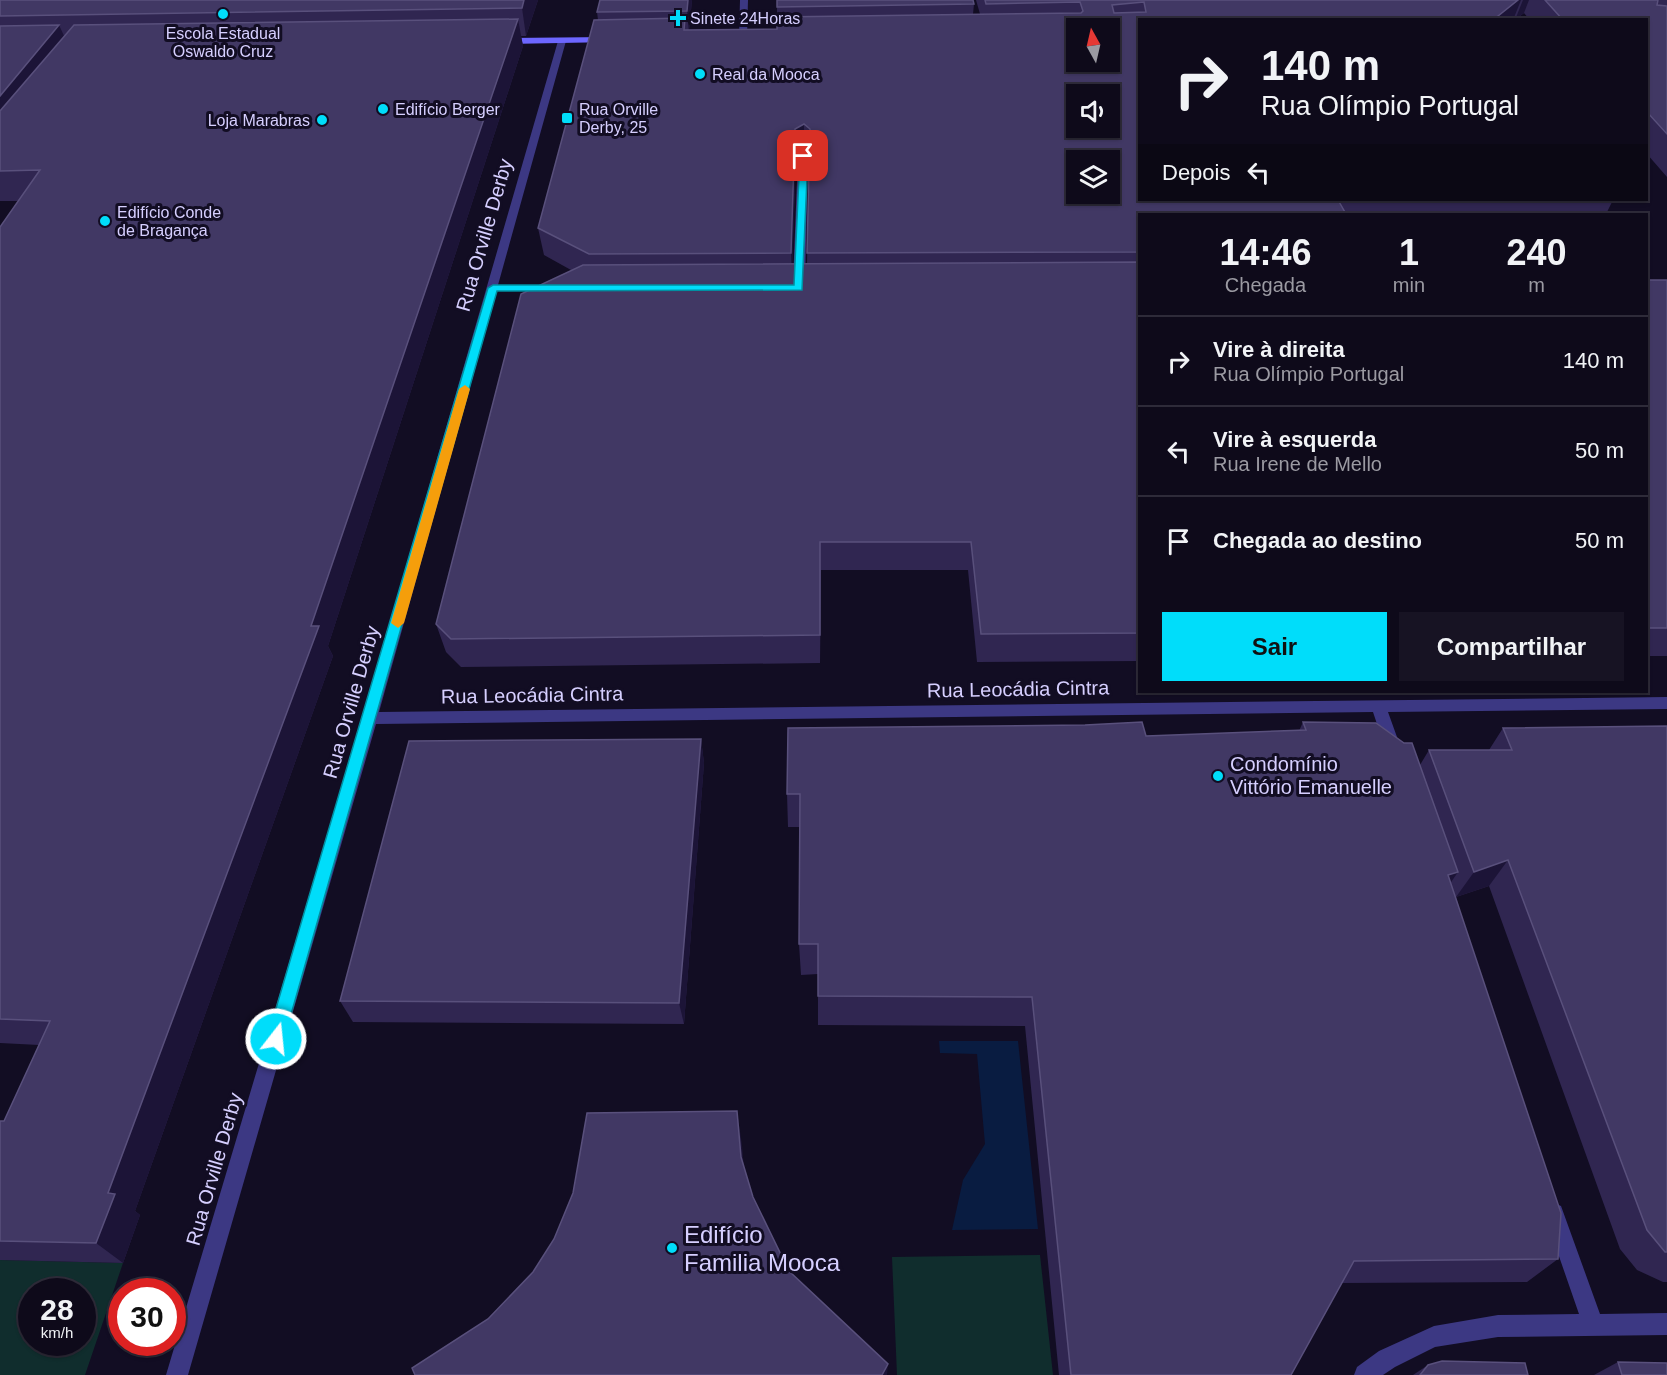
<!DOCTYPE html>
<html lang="pt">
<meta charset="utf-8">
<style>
body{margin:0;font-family:Helvetica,sans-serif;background:#171323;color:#f1f3f6;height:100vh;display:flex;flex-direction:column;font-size:22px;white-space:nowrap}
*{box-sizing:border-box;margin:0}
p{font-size:20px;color:#9b9aa2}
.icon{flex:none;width:33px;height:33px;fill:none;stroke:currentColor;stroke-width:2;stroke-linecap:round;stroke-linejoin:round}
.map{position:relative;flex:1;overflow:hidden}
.drawer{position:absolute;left:1138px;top:213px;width:510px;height:480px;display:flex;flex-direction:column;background:#0e0a1a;border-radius:0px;box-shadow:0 2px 4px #0004,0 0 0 2px #2e2b39}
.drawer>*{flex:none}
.top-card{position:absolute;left:1138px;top:18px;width:510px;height:183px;border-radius:0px;box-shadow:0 2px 4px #0004,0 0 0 2px #2e2b39;background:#0e0a1a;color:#f1f3f6;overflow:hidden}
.needle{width:39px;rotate:352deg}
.buttons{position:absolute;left:1066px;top:18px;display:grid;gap:12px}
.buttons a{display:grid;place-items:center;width:54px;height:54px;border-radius:0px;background:#0e0a1a;box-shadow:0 2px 4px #0004,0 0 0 2px #2e2b39;font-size:30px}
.speed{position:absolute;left:18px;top:1278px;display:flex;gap:12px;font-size:30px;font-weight:700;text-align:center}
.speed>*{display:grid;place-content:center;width:78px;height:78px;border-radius:50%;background:#0e0a1a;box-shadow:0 2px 4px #0004,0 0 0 2px #2e2b39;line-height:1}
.speed small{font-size:15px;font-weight:400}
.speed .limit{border:9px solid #d22;background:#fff;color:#111}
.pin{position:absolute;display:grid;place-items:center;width:51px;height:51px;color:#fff;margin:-26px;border-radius:12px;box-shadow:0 3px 9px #0006}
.me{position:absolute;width:66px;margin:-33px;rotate:16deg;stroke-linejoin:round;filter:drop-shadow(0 0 4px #0008)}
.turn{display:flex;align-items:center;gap:21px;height:126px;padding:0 24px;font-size:27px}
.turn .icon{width:78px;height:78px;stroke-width:2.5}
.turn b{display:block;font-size:42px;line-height:51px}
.then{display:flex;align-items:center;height:57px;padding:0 24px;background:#0003;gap:12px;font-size:22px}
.eta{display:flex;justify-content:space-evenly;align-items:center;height:102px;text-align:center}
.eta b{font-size:36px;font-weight:800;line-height:42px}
.button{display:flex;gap:12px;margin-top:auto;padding:12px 24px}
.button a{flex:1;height:69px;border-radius:0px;background:#00ddfa;color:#111;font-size:24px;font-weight:800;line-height:69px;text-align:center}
.button a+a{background:#171323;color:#f1f3f6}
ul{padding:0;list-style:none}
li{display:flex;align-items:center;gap:18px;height:90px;padding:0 24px;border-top:2px solid #2e2b39}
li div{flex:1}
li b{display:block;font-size:22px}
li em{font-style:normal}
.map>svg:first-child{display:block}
.green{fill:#102d2d;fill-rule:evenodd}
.water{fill:#091c41}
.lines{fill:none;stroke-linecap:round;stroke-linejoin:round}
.minor{fill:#3c3883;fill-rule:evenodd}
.secondary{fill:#6d66ff;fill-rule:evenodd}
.wall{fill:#302651;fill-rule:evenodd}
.shaded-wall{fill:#1c1437}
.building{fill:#413864;stroke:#59507c;stroke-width:1.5;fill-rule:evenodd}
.route{fill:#00ddfa;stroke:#0090a2;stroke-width:1.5}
.slow{fill:#f59e0b}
.poi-dot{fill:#00ddfa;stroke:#120d23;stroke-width:2}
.labels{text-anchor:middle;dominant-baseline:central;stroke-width:6;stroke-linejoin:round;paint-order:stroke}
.far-poi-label{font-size:16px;fill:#d6cfff;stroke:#120d23;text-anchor:start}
.street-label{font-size:20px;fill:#d6cfff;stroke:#120d23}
.poi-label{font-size:20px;fill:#d6cfff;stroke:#120d23;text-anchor:start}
.near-poi-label{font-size:24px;fill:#d6cfff;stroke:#120d23;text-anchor:start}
</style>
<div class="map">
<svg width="1667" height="1375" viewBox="0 0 1667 1375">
<rect width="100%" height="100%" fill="#120d23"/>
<g class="green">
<polygon points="1040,1255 1053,1375 897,1375 892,1257"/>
<path d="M0 1260 123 1263 85 1375H0ZM32 1292H82V1342H32Z"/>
</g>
<polygon class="water" points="939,1041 1018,1041 1038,1229 952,1230 963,1180 985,1144 977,1054 940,1053"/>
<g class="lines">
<g class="minor">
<polygon points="740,0 748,0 747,38 743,41 739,38"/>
<polygon points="562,38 566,41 498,285 553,285 559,288 553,291 497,291 379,712 1667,697 1667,709 1388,712 1402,751 1400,755 1388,755 1386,751 1373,712 376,724 188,1375 166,1375 362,718 558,41"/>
<polygon points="803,153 808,156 805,282 799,285 793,282 798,156"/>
<polygon points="1554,1203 1561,1206 1600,1314 1667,1313 1667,1335 1498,1337 1435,1347 1395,1367 1383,1375 1354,1375 1357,1367 1379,1351 1434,1326 1498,1315 1579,1314 1544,1213 1547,1206"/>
</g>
<polygon class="secondary" points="609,37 612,38 612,42 504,44 500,41 504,38"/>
</g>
<g class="wall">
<polygon points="0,0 538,0 526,36 521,36 523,46 328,646 333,656 135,1211 140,1215 123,1263 0,1260 0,1121 4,1121 39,1045 0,1043 0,227 18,201 0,201"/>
<path d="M600 0H692L689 30 777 29V0L974 4 973 14H980L976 0H1667V177L1647 154V20H1530L1524 13 1515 20 1514 18 1513 20H1140V200H1613L1606 214H1140V661L977 662 968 570H821L820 663 461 667 446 652 436 624 571 270 544 255 538 228 598 20 597 12ZM804 151 809 155 807 264H792L796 156Z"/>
<rect x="1647" y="280" width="20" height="376"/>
<polygon points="1303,722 1420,765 1429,750 1489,750 1503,728 1667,726 1667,1282 1663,1282 1637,1270 1620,1249 1489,886 1456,897 1558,1259 1527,1282 1342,1283 1291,1375 1059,1375 1025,1026 818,1025 818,974 801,975 799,944 800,827 788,827 787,794 1146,736 1299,731"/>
<polygon points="701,739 704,763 684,1024 353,1022 340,1001"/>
<polygon points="1618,1362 1667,1375 1594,1375"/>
<polygon points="1428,1365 1528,1375 1413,1375"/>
</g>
<g class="shaded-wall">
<polygon points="524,0 538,0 526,36 522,8"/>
<polygon points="688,0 692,0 689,34 687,11"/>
<polygon points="1518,0 1521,0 1513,20 1493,20"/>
<polygon points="1523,0 1529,0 1524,13 1515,20"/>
<polygon points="518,19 523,46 328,646 333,656 135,1211 140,1215 123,1263 96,1243 108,1193"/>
<polygon points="59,25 72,53 0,142 0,96"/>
<polygon points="804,124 804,151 796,156 792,281 791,253 795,129"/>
<polygon points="701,739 704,763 684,1024 679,1003"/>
<polygon points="1508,860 1489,886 1456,897 1474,872"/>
<polygon points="1458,872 1436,904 1448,875"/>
<polygon points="737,1111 742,1145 746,1190 741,1157"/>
<polygon points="888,1364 887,1375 882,1375"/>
</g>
<g class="building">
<polygon points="0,0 524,0 522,8 0,16"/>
<polygon points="600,0 688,0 687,11 597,12"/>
<polygon points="777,0 973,0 974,4 777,7"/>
<path d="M985 0H1518L1493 20H1140V200H1338L1346 214H1140V252L807 253 810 129 804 124 795 129 791 253 589 254 538 228 594 20 685 18 684 30 777 29V17L1081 13 1083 11 1080 2 986 4ZM1144 2 1146 12 1114 13 1112 5ZM1077 28H1110V62H1077ZM1077 94H1110V128H1077ZM1077 160H1110V194H1077Z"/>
<polygon points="1545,0 1658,0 1657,5 1667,6 1667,134 1647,112 1647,20 1563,20"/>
<polygon points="518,19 311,626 319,626 108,1193 115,1194 96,1243 0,1241 0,1121 4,1121 50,1021 0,1019 0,227 40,170 0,171 0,111 74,25"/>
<polygon points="59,25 0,96 0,26"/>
<polygon points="1140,262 1140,633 981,634 971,542 820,542 820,635 451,639 436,624 521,294 583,265"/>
<rect x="1647" y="280" width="20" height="348"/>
<polygon points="1142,722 1146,736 1306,730 1303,722 1376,723 1404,743 1412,743 1458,872 1448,875 1561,1213 1558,1259 1354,1261 1291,1375 1071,1375 1032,997 818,996 818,944 799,944 800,794 787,794 788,728 1085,725"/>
<polygon points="1667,726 1667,1252 1665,1252 1647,1230 1508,860 1474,872 1429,750 1512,750 1503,728"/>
<polygon points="701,739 679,1003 340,1001 409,741"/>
<polygon points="737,1111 741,1157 753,1197 789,1271 888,1364 882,1375 415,1375 412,1368 488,1319 533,1272 554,1239 573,1193 587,1113"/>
<polygon points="1442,1361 1525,1363 1528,1375 1420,1375 1428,1365"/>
<polygon points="1618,1362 1667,1363 1667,1375 1622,1375"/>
</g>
<polygon class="route" points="800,154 808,156 802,290 497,291 284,1039 282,1045 276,1047 270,1045 267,1039 488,288 493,285 794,285"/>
<polygon class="slow" points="465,385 470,389 404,623 398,628 391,623 459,389"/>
<g class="poi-dot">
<circle cx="223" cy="14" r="6"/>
<path d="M675 9h6v6h6v6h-6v6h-6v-6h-6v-6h6z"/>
<circle cx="700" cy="74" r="6"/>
<circle cx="383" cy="109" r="6"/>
<rect x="561" y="112" width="12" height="12" rx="3"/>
<circle cx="322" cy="120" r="6"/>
<circle cx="105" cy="221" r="6"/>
<circle cx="1218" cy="776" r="6"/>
<circle cx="672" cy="1248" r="6"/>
</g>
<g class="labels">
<g class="far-poi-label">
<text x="690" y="18">Sinete 24Horas</text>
<text x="223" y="33" text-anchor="middle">Escola Estadual<tspan x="223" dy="18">Oswaldo Cruz</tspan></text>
<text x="712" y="74">Real da Mooca</text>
<text x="395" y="109">Edifício Berger</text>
<text x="579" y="109">Rua Orville<tspan x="579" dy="18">Derby, 25</tspan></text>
<text x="310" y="120" text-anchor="end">Loja Marabras</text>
<text x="117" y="212">Edifício Conde<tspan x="117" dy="18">de Bragança</tspan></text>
</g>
<g class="street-label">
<text transform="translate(484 235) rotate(-74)">Rua Orville Derby</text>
<text transform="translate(1018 689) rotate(-1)">Rua Leocádia Cintra</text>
<text transform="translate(532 695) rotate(-1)">Rua Leocádia Cintra</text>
<text transform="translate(351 702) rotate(-74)">Rua Orville Derby</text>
<text transform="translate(214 1169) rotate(-74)">Rua Orville Derby</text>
</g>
<g class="poi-label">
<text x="1230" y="764">Condomínio<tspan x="1230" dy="23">Vittório Emanuelle</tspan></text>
</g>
<g class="near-poi-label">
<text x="684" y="1234">Edifício<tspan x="684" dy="28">Familia Mooca</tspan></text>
</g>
</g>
</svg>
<div class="buttons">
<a><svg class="needle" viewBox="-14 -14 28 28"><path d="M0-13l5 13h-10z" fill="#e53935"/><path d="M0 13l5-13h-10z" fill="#9b9aa2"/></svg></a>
<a><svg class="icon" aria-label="sound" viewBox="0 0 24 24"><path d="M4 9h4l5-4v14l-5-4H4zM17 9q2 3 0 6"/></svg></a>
<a><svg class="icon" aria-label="layers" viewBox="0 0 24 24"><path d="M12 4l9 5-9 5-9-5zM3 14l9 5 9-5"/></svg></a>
</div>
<div class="speed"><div>28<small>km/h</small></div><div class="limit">30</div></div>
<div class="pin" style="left:803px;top:156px;background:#d93025"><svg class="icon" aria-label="arrive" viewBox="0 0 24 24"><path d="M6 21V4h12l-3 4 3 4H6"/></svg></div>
<svg class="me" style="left:276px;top:1039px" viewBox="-20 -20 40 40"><circle r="17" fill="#00ddfa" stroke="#fff" stroke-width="3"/><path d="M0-11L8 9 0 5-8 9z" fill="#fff"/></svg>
<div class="top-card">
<div class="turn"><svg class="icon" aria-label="right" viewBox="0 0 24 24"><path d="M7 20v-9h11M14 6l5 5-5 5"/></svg><div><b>140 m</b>Rua Olímpio Portugal</div></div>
<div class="then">Depois<svg class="icon" aria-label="left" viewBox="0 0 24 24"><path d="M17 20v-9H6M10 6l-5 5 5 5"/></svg></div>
</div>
<section class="drawer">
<div class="eta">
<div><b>14:46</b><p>Chegada</p></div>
<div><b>1</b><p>min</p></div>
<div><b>240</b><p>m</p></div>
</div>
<ul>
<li><svg class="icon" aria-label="right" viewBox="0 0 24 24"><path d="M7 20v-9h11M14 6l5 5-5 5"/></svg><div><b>Vire à direita</b><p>Rua Olímpio Portugal</p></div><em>140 m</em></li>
<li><svg class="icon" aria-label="left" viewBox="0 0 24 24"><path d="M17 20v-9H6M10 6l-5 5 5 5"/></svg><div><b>Vire à esquerda</b><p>Rua Irene de Mello</p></div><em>50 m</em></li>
<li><svg class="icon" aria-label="arrive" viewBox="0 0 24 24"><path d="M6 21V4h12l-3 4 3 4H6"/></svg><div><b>Chegada ao destino</b></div><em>50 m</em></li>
</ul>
<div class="button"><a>Sair</a><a>Compartilhar</a></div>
</section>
</div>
